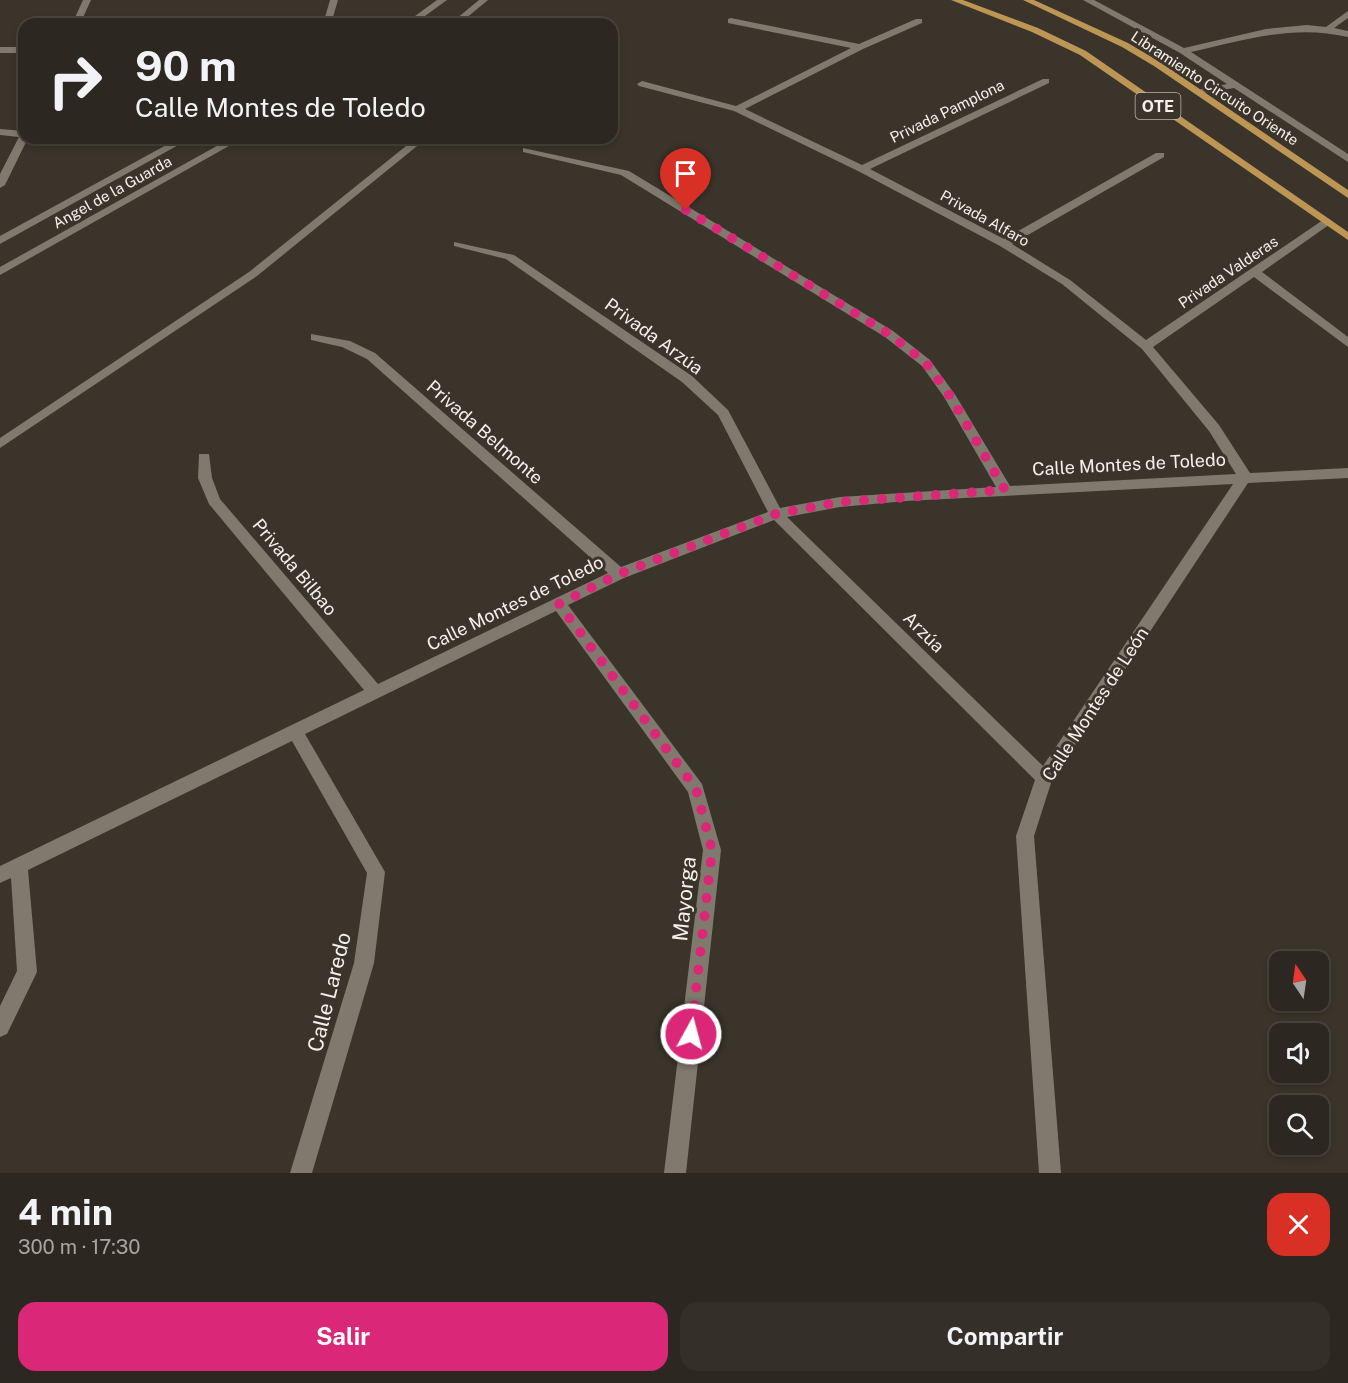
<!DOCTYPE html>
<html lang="es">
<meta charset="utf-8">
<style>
body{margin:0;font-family:"Public Sans",sans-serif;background:#342f29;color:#f1f3f6;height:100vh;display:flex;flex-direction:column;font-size:22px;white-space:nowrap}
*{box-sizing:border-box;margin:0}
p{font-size:20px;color:#a6a5a5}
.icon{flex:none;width:33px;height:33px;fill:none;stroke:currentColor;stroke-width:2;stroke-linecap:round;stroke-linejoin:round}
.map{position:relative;height:1173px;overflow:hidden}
.details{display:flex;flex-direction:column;background:#2c2720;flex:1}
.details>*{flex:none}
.banner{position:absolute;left:18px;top:18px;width:600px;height:126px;border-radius:18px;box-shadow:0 3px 9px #0003,0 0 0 2px #48443e;background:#2c2720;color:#f1f3f6;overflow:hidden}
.needle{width:39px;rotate:347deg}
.fabs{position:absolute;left:1269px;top:951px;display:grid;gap:12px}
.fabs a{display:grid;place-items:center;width:60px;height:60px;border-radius:12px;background:#2c2720;box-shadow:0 3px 9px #0003,0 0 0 2px #48443e;font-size:30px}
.pin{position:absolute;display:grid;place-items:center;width:51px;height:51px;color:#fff;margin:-62px -26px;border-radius:50% 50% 50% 0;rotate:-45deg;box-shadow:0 0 6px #0007}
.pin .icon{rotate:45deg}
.me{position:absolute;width:66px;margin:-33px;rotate:7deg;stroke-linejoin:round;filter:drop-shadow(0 0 4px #0008)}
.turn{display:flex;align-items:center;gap:21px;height:126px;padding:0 18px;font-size:27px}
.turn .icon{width:78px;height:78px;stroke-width:2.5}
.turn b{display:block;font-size:42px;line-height:51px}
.round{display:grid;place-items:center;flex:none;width:63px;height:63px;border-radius:18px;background:#342f29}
.headline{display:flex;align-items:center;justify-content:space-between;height:102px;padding:0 18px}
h1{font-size:36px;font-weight:700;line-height:45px}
.button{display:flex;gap:12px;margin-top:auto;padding:12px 18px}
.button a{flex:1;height:69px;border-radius:18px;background:#db2777;color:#fff;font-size:24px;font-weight:700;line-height:69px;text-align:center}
.button a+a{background:#342f29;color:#f1f3f6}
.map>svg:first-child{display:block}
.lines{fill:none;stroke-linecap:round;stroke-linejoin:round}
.service{fill:#80796e;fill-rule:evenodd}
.minor{fill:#80796e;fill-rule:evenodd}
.secondary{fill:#80796e;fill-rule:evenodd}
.primary{fill:#bd9554;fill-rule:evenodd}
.route{stroke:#db2777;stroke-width:10;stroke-dasharray:0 18}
.labels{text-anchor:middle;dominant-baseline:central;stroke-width:6;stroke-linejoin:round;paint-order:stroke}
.far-street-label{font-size:15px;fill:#f4f0ea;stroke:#3a342a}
.shield{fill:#3a342a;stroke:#bcb8b0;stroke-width:1.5}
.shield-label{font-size:16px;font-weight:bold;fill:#f4f0ea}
.street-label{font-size:18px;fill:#f4f0ea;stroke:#3a342a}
.near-street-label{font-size:21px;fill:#f4f0ea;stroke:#3a342a}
</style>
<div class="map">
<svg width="1348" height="1173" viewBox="0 0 1348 1173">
<rect width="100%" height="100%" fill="#3a342a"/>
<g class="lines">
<polygon class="service" points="330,0 338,0 331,24 323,24"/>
<g class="minor">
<polygon points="83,0 91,0 80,24 72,24"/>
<path d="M1083 0H1094L1184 48 1266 29 1307 25 1326 27 1348 11V18L1334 28 1348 31V37C1294 24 1244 40 1191 52L1348 154V162L1234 88 1197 94V90L1227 84 1180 53Z"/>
<path d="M731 18 859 44 916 19H922V23L863 49 745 109 862 165 1043 79H1049V83L870 169 1004 239 1156 153H1164V157L1012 244 1070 280 1146 340 1323 220 1327 219 1333 222 1262 272 1348 337V347L1254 277 1153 347 1219 425 1250 473 1348 468V478L1248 483 1052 780 1034 836 1061 1173H1039L1016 836 1035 780 774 520 624 578 568 605 702 784 721 850 686 1173H664L703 850 688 792 556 611 305 734 385 872 374 963 312 1173H290L354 963 367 873 292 741 28 870 37 972 7 1034 0 1037V1006L17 971 11 878 0 883V866L364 690 209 504 198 478 199 454H209L212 478 220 499 378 684 608 573 367 359 342 347 311 340V334L350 341 375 353 621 567 768 512 718 415 682 382 506 259 454 246V242L514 255 692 376 728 410 780 508 840 497 996 487 944 397 922 366 885 337 621 175 523 152V148L629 171 893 331 930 360 956 396 1010 486 1236 474 1209 431 1142 349 1062 284 1000 246 858 171 734 111 639 86 637 84 642 81 736 106 851 48 728 23V19ZM1233 484 1043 766 787 517 840 507 906 501Z"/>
<rect x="0" y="47" width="24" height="6"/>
<polygon points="0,129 24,131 24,138 28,138 5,185 0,188 0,174 19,137 0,135"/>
<polygon points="416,138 427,138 257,276 0,448 0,438 249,272"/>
</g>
<g class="secondary">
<polygon points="437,0 447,0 414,24 404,24"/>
<polygon points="479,0 488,0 459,24 450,24"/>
<polygon points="179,138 191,138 0,244 0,236"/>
<polygon points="231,138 243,138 0,275 0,267"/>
</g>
<g class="primary">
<polygon points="951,0 963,0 1038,28 1086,51 1348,232 1348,240 1080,55 1032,32"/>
<polygon points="1023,0 1034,0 1128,43 1160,62 1348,190 1348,198 1154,66 1122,47"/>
</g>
</g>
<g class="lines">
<polyline class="route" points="686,210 889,334 926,363 950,396 1005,490 840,502 776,514 619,574 559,604 696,789 712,850 691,1034"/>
</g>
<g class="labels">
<g class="far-street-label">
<text transform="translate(1215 88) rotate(33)">Libramiento Circuito Oriente</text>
<text transform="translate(947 111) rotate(-26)">Privada Pamplona</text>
<text transform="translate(112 192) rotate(-29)">Angel de la Guarda</text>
<text transform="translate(985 218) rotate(29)">Privada Alfaro</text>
<text transform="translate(1228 272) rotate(-34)">Privada Valderas</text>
</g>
<rect class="shield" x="1135.5" y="93" width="45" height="26" rx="4.5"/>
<g class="shield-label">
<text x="1158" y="106">OTE</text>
</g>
<g class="street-label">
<text transform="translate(654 336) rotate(36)">Privada Arzúa</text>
<text transform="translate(485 432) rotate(41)">Privada Belmonte</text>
<text transform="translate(1129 464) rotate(-3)">Calle Montes de Toledo</text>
<text transform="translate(295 567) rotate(50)">Privada Bilbao</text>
<text transform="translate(515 603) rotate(-26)">Calle Montes de Toledo</text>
<text transform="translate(924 632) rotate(45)">Arzúa</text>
<text transform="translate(1095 704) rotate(-57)">Calle Montes de León</text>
</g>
<g class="near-street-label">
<text transform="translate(684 899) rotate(-84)">Mayorga</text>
<text transform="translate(329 992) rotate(-76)">Calle Laredo</text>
</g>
</g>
</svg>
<div class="fabs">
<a><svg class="needle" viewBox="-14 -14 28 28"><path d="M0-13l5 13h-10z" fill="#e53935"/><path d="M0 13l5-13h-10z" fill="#a6a5a5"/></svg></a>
<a><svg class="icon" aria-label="sound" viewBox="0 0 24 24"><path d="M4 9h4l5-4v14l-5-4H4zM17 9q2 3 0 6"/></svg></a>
<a><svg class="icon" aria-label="search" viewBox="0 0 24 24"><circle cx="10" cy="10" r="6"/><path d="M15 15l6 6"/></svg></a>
</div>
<div class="pin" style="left:686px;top:210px;background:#d93025"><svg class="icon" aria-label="arrive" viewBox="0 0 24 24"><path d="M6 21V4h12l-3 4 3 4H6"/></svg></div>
<svg class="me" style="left:691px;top:1034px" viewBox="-20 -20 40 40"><circle r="17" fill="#db2777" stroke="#fff" stroke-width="3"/><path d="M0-11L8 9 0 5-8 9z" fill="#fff"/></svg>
<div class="banner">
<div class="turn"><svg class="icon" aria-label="right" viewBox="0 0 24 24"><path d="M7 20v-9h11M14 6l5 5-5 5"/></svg><div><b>90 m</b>Calle Montes de Toledo</div></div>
</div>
</div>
<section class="details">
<div class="headline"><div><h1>4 min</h1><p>300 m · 17:30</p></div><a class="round" style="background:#d93025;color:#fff"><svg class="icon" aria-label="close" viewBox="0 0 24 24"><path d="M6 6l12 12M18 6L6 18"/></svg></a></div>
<div class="button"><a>Salir</a><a>Compartir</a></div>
</section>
